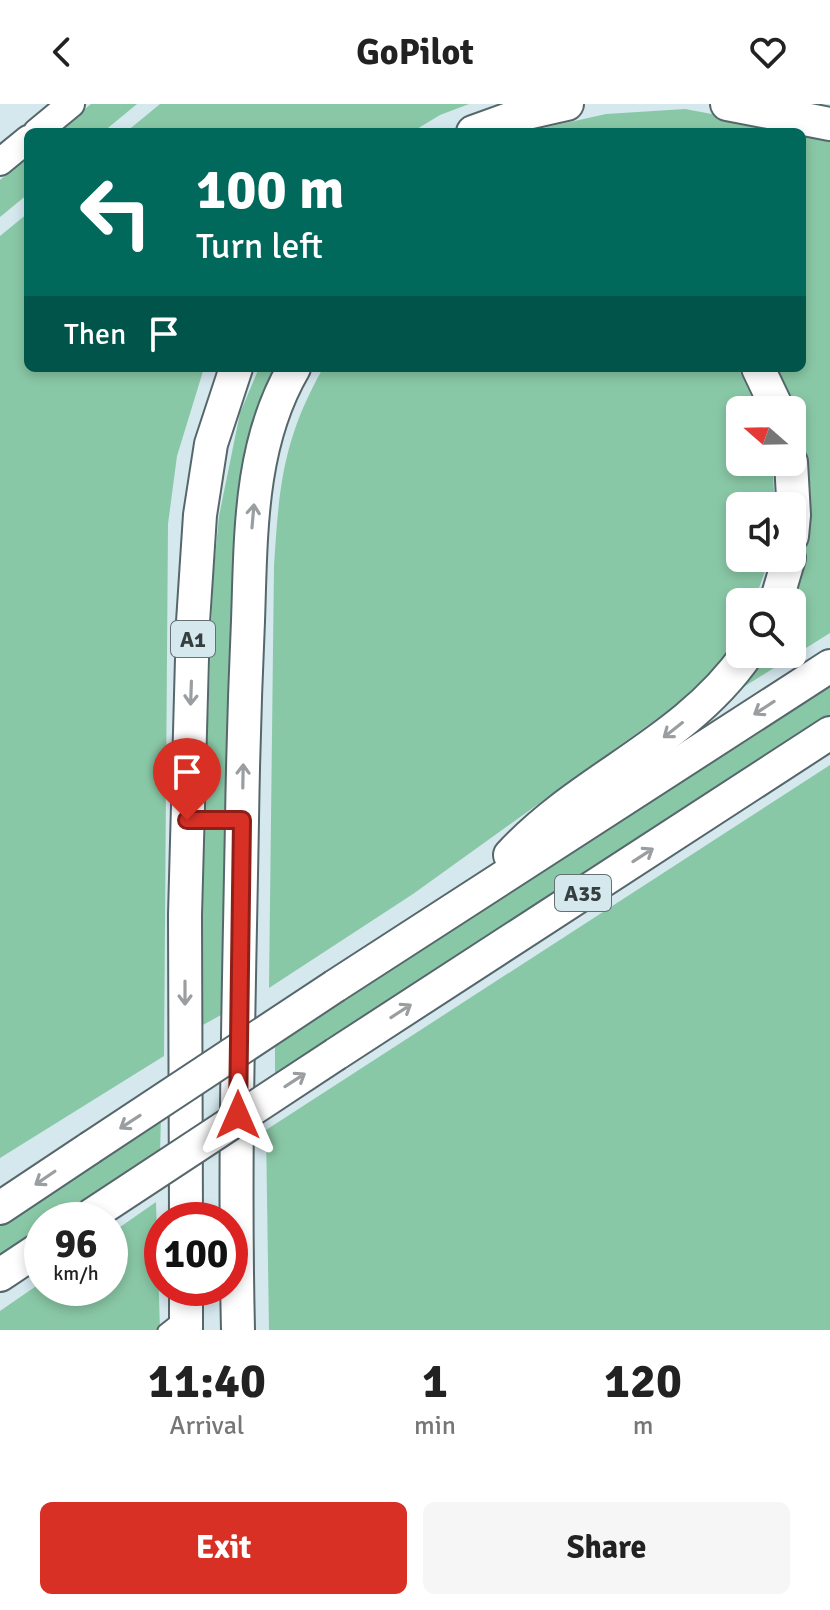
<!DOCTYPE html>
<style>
body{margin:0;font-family:Signika,sans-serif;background:#f6f6f6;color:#222;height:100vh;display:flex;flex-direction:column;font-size:30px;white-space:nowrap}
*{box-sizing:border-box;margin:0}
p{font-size:26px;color:#767676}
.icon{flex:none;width:44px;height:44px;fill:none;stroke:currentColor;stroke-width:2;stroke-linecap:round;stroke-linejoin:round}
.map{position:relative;height:1226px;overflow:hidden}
.sheet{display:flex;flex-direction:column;background:#fff;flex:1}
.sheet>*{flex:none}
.hud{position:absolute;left:24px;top:24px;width:782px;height:244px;border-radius:12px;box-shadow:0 4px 12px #0003;background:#00695c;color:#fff;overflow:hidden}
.needle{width:52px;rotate:290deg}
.buttons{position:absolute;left:726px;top:292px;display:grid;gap:16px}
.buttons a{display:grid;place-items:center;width:80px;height:80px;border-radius:12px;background:#fff;box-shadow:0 4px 12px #0003;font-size:40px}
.speed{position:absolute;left:24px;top:1098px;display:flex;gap:16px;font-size:40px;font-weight:700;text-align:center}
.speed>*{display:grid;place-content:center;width:104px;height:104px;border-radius:50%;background:#fff;box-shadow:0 4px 12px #0003;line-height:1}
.speed small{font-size:20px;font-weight:400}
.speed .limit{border:12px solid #d22;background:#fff;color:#111}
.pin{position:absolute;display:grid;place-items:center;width:68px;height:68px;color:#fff;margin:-82px -34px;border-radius:50% 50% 50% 0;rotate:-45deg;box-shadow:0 0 8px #0007}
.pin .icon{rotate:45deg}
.me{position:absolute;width:88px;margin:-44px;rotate:0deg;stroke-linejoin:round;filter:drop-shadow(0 0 6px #0008)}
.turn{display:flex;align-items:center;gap:28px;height:168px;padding:0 40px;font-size:36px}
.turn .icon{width:104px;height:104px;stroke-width:2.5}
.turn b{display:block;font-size:56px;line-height:68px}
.then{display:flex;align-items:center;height:76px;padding:0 40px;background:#0003;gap:16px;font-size:30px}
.eta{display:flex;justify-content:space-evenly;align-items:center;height:136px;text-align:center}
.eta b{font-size:48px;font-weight:700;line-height:56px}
.action{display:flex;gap:16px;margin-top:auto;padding:16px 40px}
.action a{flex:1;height:92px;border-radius:12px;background:#d93025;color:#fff;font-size:32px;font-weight:700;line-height:92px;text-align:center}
.action a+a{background:#f6f6f6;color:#222}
header{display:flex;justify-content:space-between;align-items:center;height:104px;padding:0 40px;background:#fff;font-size:36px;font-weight:700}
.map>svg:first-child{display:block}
.green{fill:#89c8a6}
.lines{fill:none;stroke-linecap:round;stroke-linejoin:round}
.service-casing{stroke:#56676c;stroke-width:13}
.secondary-casing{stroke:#56676c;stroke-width:30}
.motorway-casing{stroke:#56676c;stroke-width:36}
.service{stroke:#fff;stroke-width:9}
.secondary{stroke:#fff;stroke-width:26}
.motorway{stroke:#fff;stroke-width:32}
.motorway-bridge-casing{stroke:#56676c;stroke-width:36;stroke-linecap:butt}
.motorway-bridge{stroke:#fff;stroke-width:32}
.oneway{stroke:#9a9ea0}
.route-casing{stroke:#8d1f18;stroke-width:20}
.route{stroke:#d93025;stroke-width:14}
.labels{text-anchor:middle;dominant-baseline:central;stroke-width:8;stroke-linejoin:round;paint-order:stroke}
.shield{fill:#d5e8ee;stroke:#667174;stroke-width:2}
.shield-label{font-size:22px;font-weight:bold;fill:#363e40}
</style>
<header><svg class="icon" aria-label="back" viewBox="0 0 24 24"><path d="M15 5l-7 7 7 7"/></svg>GoPilot<svg class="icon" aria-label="heart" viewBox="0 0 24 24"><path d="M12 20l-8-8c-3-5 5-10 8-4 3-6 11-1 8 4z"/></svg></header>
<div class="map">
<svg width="830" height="1226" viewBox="0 0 830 1226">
<rect width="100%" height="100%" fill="#d5e8ee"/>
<g class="green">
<polygon points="91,0 137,0 103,28 57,28"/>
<polygon points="160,0 469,0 440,11 412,28 126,28"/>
<polygon points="685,5 830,32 830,529 737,587 761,550 792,550 792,498 808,384 798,318 773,264 802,264 802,28 525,28 606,10"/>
<polygon points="28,53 28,90 0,113 0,76"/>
<polygon points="28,109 28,264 204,264 177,352 168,420 164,952 0,1054 0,132"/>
<polygon points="259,264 287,264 266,305 232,905 201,922 202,785 213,475 219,412 240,309"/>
<path d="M323 264H738L758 306H740V358H772L775 402H740V454H770L769 456 754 498H740V530L734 541 718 561 676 601 413 790 269 884 274 462C279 382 283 335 323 264Z"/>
<polygon points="830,580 830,613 275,973 275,937"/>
<polygon points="830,661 830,1226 269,1226 266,1026"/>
<polygon points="161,1011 160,1050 64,1116 42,1116 42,1131 0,1160 0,1120"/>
<polygon points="156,1098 160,1226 0,1226 0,1207 42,1178 42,1184 110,1184 110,1130"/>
</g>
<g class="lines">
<g class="service-casing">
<g id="service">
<polyline points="195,716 236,716"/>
<polyline points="163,1226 177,1215"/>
</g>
</g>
<g class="secondary-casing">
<g id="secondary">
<polyline points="37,28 71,0"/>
<polyline points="0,58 28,35"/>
</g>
</g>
<g class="motorway-casing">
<g id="motorway">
<polyline points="727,0 830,20"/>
<polyline points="473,28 523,10 567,0"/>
<polyline points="758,264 778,306"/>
<polyline points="791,358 794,411 792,432"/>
<polyline points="776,498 789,454"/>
<path d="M510 751C581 674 685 639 747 550"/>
<polyline points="335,882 830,562"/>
<polyline points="336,950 830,629"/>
<polyline points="0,1104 90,1044"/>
<polyline points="186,1116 185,811 193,518 200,411 211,340 236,264"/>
<polyline points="0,1171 42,1143"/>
<polyline points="186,1184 186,1226"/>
<path d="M238 1226C234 1057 239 887 242 717 243 650 245 584 248 517 251 431 249 341 294 264"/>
</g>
</g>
<use href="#service" class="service"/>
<use href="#secondary" class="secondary"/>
<use href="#motorway" class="motorway"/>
<g class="motorway-bridge-casing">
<g id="motorway-bridge">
<polyline points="90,1044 335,882"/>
<polyline points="90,1112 336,950"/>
</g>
</g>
<use href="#motorway-bridge" class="motorway-bridge"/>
</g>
<defs><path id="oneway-shaft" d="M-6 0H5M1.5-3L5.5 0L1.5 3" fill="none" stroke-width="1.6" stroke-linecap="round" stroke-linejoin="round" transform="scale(2)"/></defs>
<g class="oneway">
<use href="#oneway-shaft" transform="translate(253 412) rotate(-85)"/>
<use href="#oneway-shaft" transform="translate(191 589) rotate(92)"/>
<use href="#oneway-shaft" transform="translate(764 604) rotate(147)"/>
<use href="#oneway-shaft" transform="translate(673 626) rotate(142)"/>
<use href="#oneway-shaft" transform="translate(243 672) rotate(-89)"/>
<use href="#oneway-shaft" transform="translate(643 751) rotate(-33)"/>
<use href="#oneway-shaft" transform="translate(185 889) rotate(90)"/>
<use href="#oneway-shaft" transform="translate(401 907) rotate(-33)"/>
<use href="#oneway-shaft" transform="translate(295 976) rotate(-33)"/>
<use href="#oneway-shaft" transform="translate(130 1018) rotate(147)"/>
<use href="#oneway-shaft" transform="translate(45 1074) rotate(146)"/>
</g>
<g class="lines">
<g class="route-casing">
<polyline id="route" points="187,716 242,716 238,1011"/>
</g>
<use href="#route" class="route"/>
</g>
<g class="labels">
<g class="shield">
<rect x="171" y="517" width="44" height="36" rx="6"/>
<rect x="555" y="771" width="56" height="36" rx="6"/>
</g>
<g class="shield-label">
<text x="193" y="535">A1</text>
<text x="583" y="789">A35</text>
</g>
</g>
</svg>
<div class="buttons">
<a><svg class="needle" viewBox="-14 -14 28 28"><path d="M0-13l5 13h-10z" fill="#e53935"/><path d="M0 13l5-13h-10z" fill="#767676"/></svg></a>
<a><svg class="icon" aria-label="sound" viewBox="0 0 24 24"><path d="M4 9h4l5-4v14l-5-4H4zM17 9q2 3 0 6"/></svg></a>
<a><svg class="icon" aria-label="search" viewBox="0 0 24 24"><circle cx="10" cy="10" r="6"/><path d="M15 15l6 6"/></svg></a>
</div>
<div class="speed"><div>96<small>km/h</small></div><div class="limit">100</div></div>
<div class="pin" style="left:187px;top:716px;background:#d93025"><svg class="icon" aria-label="arrive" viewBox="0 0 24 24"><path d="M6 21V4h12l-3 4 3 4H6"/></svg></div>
<svg class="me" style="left:238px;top:1011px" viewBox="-20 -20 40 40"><path d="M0-17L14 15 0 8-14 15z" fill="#d93025" stroke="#fff" stroke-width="4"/></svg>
<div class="hud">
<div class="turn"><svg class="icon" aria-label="left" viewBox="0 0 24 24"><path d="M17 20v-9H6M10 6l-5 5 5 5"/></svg><div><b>100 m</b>Turn left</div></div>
<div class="then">Then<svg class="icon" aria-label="arrive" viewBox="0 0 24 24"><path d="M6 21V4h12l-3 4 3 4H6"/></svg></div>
</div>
</div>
<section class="sheet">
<div class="eta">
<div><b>11:40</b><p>Arrival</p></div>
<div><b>1</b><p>min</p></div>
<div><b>120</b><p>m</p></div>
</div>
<div class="action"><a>Exit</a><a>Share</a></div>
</section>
